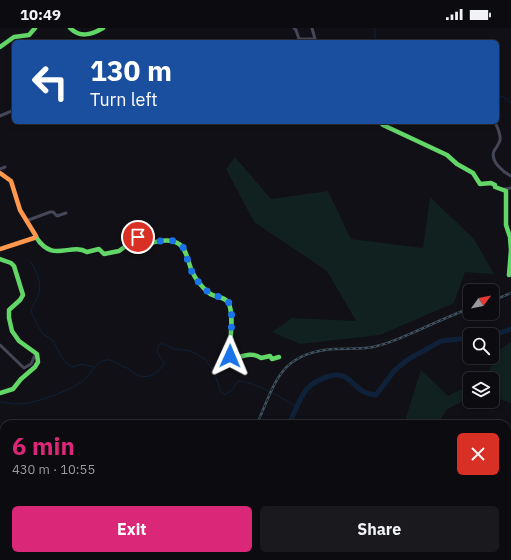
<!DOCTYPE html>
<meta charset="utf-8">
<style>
body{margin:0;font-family:"IBM Plex Sans",sans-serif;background:#1a1a1e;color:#f1f3f6;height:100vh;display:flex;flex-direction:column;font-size:15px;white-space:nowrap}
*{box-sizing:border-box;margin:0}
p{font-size:13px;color:#9a9b9f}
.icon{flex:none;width:22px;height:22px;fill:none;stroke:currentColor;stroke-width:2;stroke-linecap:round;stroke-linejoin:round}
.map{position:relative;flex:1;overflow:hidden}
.side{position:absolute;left:0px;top:392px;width:511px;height:140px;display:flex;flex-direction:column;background:#0c0c10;border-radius:12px 12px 0 0;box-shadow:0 2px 6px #0003,0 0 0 1px #2c2c30}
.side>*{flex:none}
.top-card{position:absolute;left:12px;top:12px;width:487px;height:84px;border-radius:6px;box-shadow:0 2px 6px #0003,0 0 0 1px #2c2c30;background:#1a4fa0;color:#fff;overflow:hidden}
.needle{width:26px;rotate:57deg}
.buttons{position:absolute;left:463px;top:256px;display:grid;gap:8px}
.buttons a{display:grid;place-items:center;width:36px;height:36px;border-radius:6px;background:#0c0c10;box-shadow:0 2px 6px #0003,0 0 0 1px #2c2c30;font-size:20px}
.pin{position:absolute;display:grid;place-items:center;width:34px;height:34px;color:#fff;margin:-17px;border:2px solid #fff;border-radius:50%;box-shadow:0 1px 4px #0007}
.me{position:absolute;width:44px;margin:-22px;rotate:1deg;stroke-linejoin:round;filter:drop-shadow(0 0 3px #0008)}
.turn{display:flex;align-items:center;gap:14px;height:84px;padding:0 12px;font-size:18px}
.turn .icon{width:52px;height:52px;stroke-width:2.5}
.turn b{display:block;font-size:28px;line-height:34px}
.round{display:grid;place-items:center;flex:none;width:42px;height:42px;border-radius:6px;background:#1a1a1e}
.head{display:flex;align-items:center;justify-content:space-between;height:68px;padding:0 12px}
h1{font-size:24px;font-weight:700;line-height:30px;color:#db2777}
.cta{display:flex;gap:8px;margin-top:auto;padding:8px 12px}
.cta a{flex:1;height:46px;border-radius:6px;background:#db2777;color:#fff;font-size:16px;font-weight:700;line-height:46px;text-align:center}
.cta a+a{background:#1a1a1e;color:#f1f3f6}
.status{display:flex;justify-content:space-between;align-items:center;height:28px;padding:0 20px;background:#0c0c10;direction:ltr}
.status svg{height:11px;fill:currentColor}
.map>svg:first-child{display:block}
.green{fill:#102120}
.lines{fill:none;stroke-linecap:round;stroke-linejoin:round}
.stream{stroke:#0f2139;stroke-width:1}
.river{stroke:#0f2139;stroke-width:5}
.street{stroke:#454657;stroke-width:3}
.fast{stroke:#63d668;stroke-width:4.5}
.slow{stroke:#ff974d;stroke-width:4.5}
.rail-casing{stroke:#3f535e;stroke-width:2.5}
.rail{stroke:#0e0c1a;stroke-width:1;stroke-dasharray:3;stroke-linecap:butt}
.route{stroke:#1a73e8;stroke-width:7;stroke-dasharray:0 12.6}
</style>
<div class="status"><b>10:49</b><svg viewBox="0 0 49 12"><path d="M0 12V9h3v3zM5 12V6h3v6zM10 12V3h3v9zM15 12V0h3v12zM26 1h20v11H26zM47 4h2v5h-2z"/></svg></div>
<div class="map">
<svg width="511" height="532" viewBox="0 0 511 532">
<rect width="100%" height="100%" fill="#101016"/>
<g class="green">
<polygon points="235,129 271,171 328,163 351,211 423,220 430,169 474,211 494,246 465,244 454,275 380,307 300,316 272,304 292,290 356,293 327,243 254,194 226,141"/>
<polygon points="511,314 511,375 492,368 492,351 483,351 486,350 499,322"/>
<polygon points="421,342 448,368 470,357 470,369 446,382 438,396 404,396"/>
<polygon points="511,416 511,462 507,457 507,422 509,421 508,417"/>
</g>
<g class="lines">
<g class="stream">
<polyline points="375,0 375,14"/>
<polyline points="497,68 504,69 511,75"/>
<path d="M30 233C37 244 43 256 38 268 36 273 32 278 31 283 31 285 42 306 44 307 47 309 49 309 52 312 60 322 59 331 72 339L82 336 94 339"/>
<path d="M0 374C5 374 10 376 15 376 32 377 66 364 80 355 91 348 96 330 111 332 117 336 123 338 129 341 132 344 136 347 140 348 149 351 160 344 164 335 160 328 154 324 160 316H164L174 321 191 323 205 331 214 344 221 364 225 367 233 361 238 353C256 354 282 370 297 379"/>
<polyline points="507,474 511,474"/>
<polyline points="411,532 412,528"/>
</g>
<g class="river">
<polyline points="492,308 511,301"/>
<path d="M289 396C294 386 298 374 304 365 310 355 333 342 345 349 358 357 358 365 376 367L394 343 407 332 441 313 470 310"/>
<polyline points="0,504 4,502"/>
<polyline points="50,528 64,532"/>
<polyline points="168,532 172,528"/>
</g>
<g class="street">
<polyline points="294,0 296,2 299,11 315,11 316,14"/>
<polyline points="312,0 315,11"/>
<polyline points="0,88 14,82"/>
<path d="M495 94C497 99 501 106 500 112 499 116 496 120 494 123 490 133 503 144 511 148"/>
<polyline points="0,141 5,139"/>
<polyline points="504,161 511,160"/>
<polyline points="26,193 50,184 53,184 57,188 66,185"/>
<polyline points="0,317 24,340 31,336 36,325"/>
<polyline points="0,416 4,416"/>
<polyline points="0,471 4,471"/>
<polyline points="458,528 465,532"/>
<polyline points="294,532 297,528"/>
<polyline points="454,532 456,528"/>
</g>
<g class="fast">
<path d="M70 0C80 10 91 7 103 0"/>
<polyline points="0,19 14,9 29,7 35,0"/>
<polyline points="380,94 383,97 447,127 457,136 473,145 480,156 491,155 495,157 495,159 506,163 506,197 510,209 511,222 509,247"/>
<path d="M36 209C53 236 70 214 87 224L99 221 104 226 119 223 138 209 146 216C156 214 169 209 179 216 187 221 188 235 192 243 195 251 202 259 209 265 215 270 226 268 229 276 235 291 228 314 231 331 241 329 252 323 261 330L270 328 272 331 279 329"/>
<polyline points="0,231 11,235 14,238 23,267 20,272 9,282 9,290 12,303 19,313 37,326 38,334 35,339 21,351 13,361 0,365"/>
</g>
<polyline class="slow" points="0,145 11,153 20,182 36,208 34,210 0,221"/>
<g class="rail-casing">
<g id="rail">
<polyline points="492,273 511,265"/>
<path d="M257 396C276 353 280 325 334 321 348 320 363 322 377 318 391 315 405 308 419 302 436 294 453 287 470 280"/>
<polyline points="0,475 4,476"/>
</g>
</g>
<use href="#rail" class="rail"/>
</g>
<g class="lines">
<path class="route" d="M138 209 140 210 146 216C160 214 170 207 183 219 187 228 189 239 194 248 197 253 203 259 208 264 214 270 225 267 229 275 235 286 229 314 230 328"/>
</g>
</svg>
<div class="buttons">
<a><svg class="needle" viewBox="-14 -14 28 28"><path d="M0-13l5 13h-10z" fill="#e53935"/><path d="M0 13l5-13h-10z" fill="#9a9b9f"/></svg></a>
<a><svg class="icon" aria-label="search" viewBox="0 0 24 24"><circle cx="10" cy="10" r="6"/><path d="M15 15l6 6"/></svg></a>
<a><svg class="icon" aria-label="layers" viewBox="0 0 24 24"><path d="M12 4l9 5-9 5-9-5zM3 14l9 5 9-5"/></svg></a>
</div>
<div class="pin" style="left:138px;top:209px;background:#d93025"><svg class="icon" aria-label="arrive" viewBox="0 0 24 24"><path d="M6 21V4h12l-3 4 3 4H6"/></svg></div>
<svg class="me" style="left:230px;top:328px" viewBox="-20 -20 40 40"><path d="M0-17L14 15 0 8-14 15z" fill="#1a73e8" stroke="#fff" stroke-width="4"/></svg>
<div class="top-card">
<div class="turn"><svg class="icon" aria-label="left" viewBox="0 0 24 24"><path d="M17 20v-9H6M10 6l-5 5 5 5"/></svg><div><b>130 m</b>Turn left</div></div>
</div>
<section class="side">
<div class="head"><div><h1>6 min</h1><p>430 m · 10:55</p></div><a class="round" style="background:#d93025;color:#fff"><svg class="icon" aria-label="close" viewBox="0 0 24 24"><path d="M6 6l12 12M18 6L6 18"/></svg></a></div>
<div class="cta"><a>Exit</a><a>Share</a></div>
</section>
</div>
